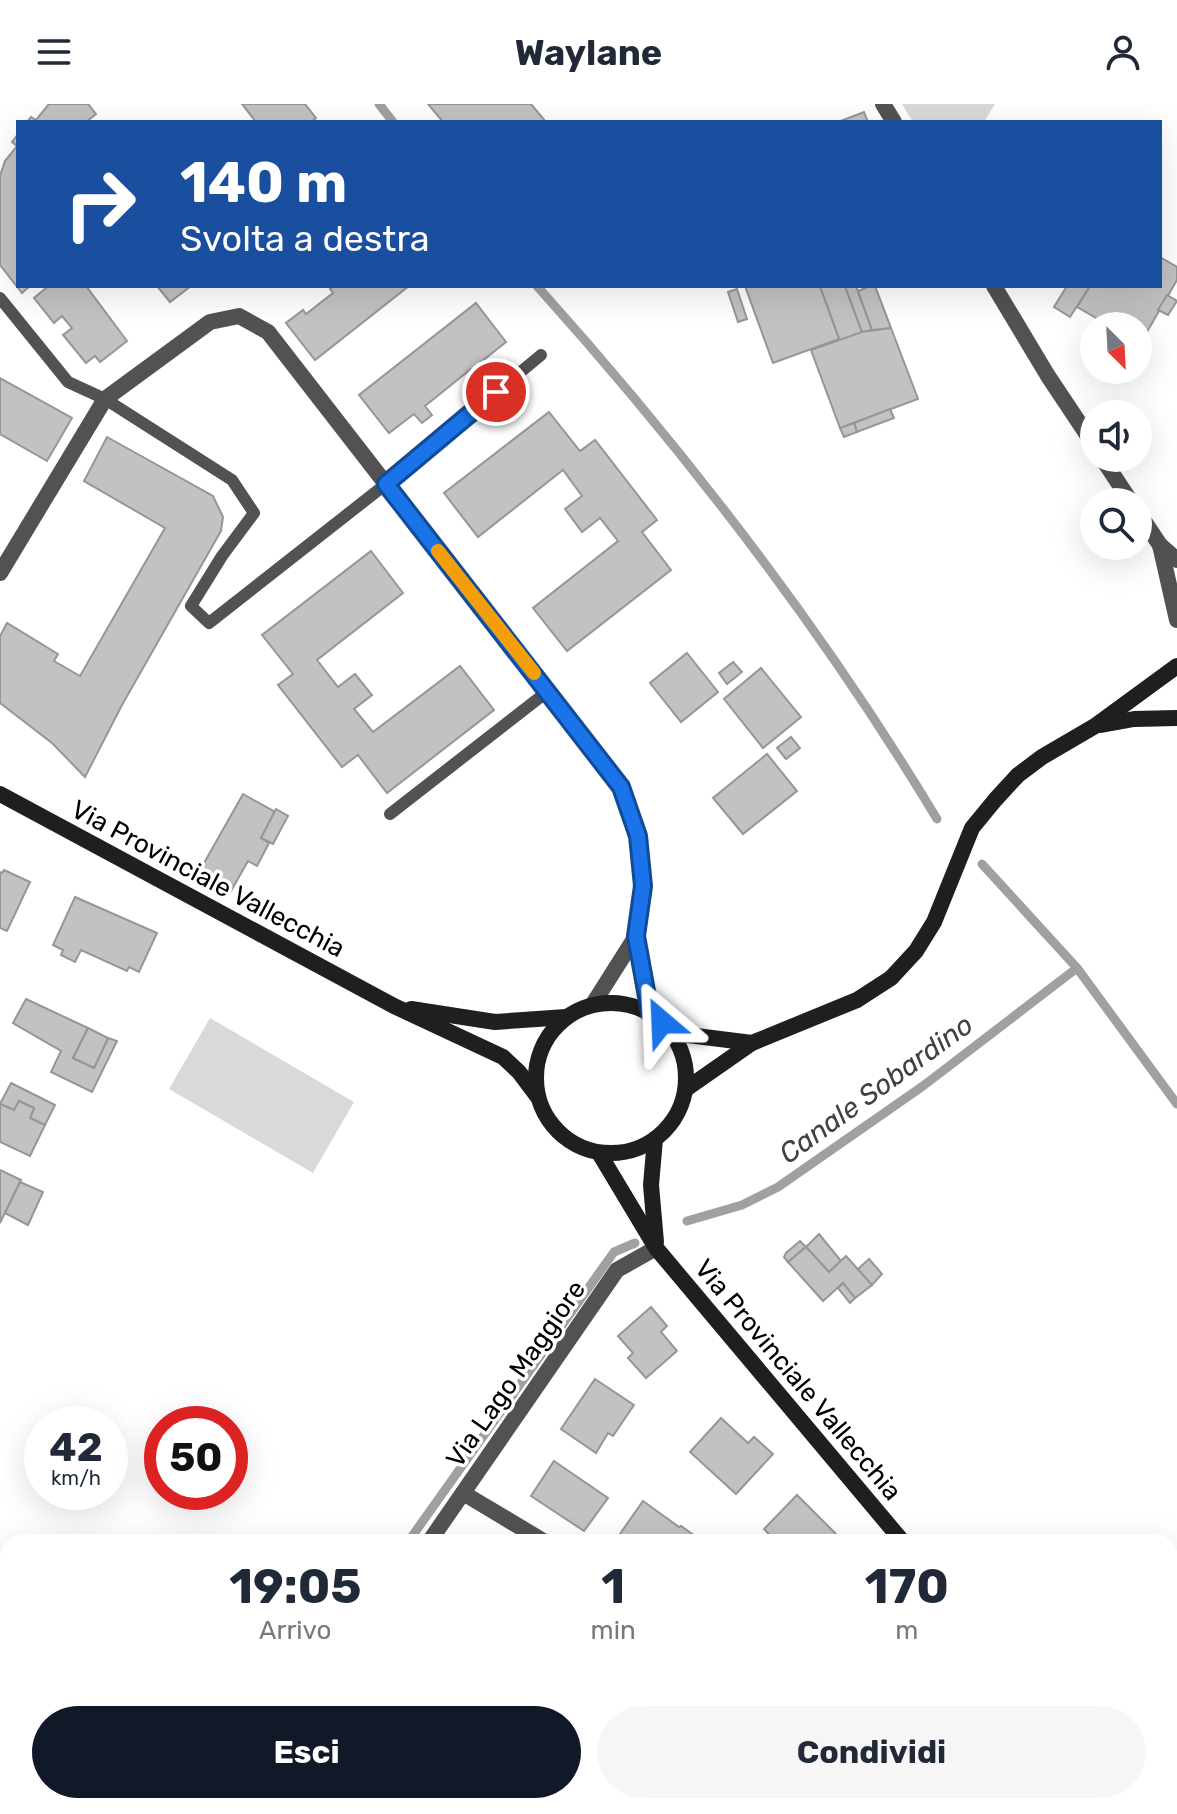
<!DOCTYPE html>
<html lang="it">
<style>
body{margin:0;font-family:Rubik,sans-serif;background:#f6f6f7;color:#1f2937;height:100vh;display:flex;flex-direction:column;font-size:30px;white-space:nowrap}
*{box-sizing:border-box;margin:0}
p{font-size:26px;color:#747a83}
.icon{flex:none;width:44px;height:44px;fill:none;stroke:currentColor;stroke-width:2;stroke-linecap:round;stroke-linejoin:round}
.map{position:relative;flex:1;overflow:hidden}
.panel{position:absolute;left:0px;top:1430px;width:1178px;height:280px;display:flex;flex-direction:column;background:#fff;border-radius:24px 24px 0 0;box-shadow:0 8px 32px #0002}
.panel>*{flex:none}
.guide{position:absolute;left:16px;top:16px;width:1146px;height:168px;border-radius:0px;box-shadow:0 8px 32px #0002;background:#1a4fa0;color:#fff;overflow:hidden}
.needle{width:52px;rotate:156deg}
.fabs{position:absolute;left:1080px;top:208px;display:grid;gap:16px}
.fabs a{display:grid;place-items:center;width:72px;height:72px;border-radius:50%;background:#fff;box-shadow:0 8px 32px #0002;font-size:40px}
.speed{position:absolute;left:24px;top:1302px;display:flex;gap:16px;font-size:40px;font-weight:700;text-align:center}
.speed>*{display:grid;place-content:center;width:104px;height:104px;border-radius:50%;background:#fff;box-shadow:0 8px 32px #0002;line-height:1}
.speed small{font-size:20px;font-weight:400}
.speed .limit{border:12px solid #d22;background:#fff;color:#111}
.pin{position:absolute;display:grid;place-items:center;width:68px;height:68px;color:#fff;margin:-34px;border:4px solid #fff;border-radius:50%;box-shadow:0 2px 8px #0007}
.me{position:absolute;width:88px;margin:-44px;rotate:334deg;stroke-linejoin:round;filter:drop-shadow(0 0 6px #0008)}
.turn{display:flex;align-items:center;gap:28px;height:168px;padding:0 32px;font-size:36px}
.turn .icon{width:104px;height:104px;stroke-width:2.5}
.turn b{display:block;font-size:56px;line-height:68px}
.eta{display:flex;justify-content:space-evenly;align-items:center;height:136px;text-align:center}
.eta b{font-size:48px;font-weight:700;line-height:56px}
.primary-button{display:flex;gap:16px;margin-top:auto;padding:16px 32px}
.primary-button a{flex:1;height:92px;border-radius:48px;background:#111827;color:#fff;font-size:32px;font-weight:700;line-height:92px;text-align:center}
.primary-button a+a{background:#f6f6f7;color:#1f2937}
header{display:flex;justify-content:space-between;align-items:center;height:104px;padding:0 32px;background:#fff;font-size:36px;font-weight:700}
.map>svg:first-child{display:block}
.green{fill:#d9d9d9}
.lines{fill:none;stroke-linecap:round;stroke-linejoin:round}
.stream{stroke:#a0a0a0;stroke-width:9}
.building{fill:#c2c2c2;stroke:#969696;stroke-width:2}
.lane{stroke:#525252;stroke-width:12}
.street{stroke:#525252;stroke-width:16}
.secondary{stroke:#1f1f1f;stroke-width:16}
.route-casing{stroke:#114b97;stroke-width:20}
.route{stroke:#1a73e8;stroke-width:14}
.slow{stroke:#f59e0b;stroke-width:14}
.labels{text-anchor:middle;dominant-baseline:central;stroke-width:7;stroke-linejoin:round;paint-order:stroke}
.street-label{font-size:26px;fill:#000;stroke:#fff}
.water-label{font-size:28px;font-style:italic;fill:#414141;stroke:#fff}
</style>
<header><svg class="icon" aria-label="menu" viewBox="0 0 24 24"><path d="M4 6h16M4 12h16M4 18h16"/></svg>Waylane<svg class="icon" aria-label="person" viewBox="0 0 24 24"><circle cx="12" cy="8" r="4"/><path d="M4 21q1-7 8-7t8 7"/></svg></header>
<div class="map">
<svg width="1177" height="1710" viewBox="0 0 1177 1710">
<rect width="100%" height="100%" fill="#fff"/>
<g class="green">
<polygon points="902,0 995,0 984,18 913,18"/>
<polygon points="210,914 354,998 313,1069 169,985"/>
</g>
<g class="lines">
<g class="stream">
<polyline points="379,0 393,18"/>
<path d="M537 182C686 348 822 524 937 715"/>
<polyline points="982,760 1077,864 1177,1000"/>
<polyline points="687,1117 742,1101 778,1083 923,982 1077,864"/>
<polyline points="408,1438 614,1148 635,1139"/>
<polyline points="237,1710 242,1702"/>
</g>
</g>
<g class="building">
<polygon points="88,0 96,10 86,18 27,18 31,13 36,16 49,0"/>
<polygon points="242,0 305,0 316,14 311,18 256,18"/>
<polygon points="428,0 531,0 546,18 443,18"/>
<polygon points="864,8 868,18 838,18"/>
<polygon points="18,30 18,182 30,182 22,189 0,161 0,72 5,57 17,42 12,38"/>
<polygon points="1160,153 1177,163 1177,176 1140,240 1138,239 1138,222 1110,222 1077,203 1090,182 1160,182"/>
<polygon points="44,182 86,182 127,237 100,258 95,252 86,259 63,231 72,224 62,212 54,219 34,194 46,184"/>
<polygon points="157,182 191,182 170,198"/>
<polygon points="334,182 409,182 315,256 286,219 303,206 306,210 333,189 330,185"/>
<polygon points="745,182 820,182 839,235 773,259"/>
<polygon points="820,182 845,182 862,228 840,237"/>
<polygon points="845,182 856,182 872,226 862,228"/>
<polygon points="870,182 875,182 891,224 872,226 858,187"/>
<polygon points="1067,182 1090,182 1070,213 1054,203"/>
<polygon points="737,185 747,215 738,218 728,188"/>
<polygon points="1167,191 1177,197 1168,211 1158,206"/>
<polygon points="476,199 506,238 481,258 488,268 479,275 471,265 425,302 432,311 422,319 414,310 389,329 359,291"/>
<polygon points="891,224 918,295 840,324 811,246 862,228"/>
<polygon points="0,274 72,314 47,357 0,330"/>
<polygon points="890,305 894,314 857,328 854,319"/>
<polygon points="549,308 580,347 595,336 657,416 642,428 671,466 567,547 533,504 618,437 600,414 582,428 565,405 582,392 563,366 478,433 444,389"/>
<polygon points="854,319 857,328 844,333 840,324"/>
<polygon points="107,333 213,392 223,413 221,427 122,601 85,673 52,639 0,599 0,532 7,519 58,550 54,557 80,572 165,424 84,377"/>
<polygon points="371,447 403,489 317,556 338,583 355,570 372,591 354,605 373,628 460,562 494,606 387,689 358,651 342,663 278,581 293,570 262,531"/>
<polygon points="687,549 718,588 681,618 650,579"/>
<polygon points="733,558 742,568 727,580 719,569"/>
<polygon points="761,564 801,613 763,644 724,595"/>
<polygon points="791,633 800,644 786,655 777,644"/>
<polygon points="767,650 797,687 743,730 713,694"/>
<polygon points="243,690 275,708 261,734 269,739 257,762 248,757 231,787 199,768"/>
<polygon points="276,705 288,712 273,740 261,734"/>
<polygon points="4,766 30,778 7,827 0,824 0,768 2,769"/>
<polygon points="75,793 157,829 139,868 129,863 127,867 81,846 75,858 61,851 63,846 53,841"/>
<polygon points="26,895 88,924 73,954 94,964 108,934 117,937 92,988 51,968 61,947 13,919"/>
<polygon points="88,924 108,934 94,964 73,954"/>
<polygon points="11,979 55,1001 45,1021 30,1014 34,1004 19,997 14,1006 0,1000"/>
<polygon points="19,997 34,1004 30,1014 45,1021 30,1052 0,1038 0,1000 14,1006"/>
<polygon points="0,1066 21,1076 0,1119"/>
<polygon points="20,1078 43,1088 28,1121 5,1109"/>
<polygon points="819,1130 841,1157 829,1168 806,1143"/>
<polygon points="800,1137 806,1143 788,1158 784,1153 786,1149"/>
<polygon points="806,1143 829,1168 846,1152 872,1181 855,1194 843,1179 823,1197 788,1158"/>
<polygon points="869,1155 882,1170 872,1181 858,1165"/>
<polygon points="843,1179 855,1194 850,1199 838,1184"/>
<polygon points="651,1203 667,1222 661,1228 677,1247 646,1274 628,1254 633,1249 618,1232"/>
<polygon points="595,1275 634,1301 613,1332 608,1329 596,1349 561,1325"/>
<polygon points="721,1314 748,1339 754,1333 773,1350 736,1390 690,1348"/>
<polygon points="554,1357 608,1394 584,1427 531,1392"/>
<polygon points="797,1391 841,1435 838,1438 776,1438 764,1425"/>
<polygon points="643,1397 679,1423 681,1422 703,1438 617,1438 615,1437"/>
<polygon points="549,1702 590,1702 585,1710 563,1710"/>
<polygon points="642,1702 686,1702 682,1709 679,1707 678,1710 637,1710"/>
</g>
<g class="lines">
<g class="lane">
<polyline points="0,194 68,278 105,295 232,376 254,409 222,452 191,502 209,519 386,380 541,251"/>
<polyline points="390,710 548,587"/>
</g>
<g class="street">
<polyline points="883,0 894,18"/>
<polyline points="994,182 1048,272 1094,341"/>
<polyline points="1102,354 1131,398"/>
<polyline points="1138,408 1160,441 1177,456"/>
<polyline points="1160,441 1177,516"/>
<polyline points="0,469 105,295 210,218 239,212 268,228 621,683 638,732 643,782 636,832 650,909"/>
<polyline points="593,900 636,832"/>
<polyline points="463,1389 545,1438"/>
<polyline points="429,1438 617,1166 656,1144"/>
<polyline points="480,1702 493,1710"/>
<polyline points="728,1710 733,1702"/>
</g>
<g class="secondary">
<polyline points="1101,621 1134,615 1177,614"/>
<polyline points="0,690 394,902 503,953 519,968 537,992"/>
<circle cx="611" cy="974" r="75"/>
<polyline points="411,905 495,918 566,913"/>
<polyline points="672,929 752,939"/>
<polyline points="686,985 752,939 857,896 891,874 916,847 934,818 972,724 995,696 1018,671 1042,653 1095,622 1177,562"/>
<polyline points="655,1035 651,1081 656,1138"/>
<polyline points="599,1049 656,1144 903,1438"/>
<polyline points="1134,1702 1141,1710"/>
</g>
</g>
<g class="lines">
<g class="route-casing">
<polyline id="route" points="496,288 386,380 621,683 638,732 643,782 636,832 650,909 662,918"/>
</g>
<use href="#route" class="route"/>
<polyline class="slow" points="438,447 534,569"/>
</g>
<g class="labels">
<g class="street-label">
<text transform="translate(208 775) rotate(28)">Via Provinciale Vallecchia</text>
<text transform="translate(516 1270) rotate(-55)">Via Lago Maggiore</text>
<text transform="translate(798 1276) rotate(50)">Via Provinciale Vallecchia</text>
</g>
<g class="water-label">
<text transform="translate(876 985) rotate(-36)">Canale Sobardino</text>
</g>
</g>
</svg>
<div class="fabs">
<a><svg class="needle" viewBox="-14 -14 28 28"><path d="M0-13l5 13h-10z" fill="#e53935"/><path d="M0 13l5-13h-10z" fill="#747a83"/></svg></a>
<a><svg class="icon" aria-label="sound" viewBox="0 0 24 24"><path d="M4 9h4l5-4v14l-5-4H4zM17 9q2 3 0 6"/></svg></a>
<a><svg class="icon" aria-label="search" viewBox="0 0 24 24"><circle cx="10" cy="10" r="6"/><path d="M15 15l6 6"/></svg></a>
</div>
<div class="speed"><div>42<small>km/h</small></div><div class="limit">50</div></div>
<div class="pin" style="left:496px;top:288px;background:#d93025"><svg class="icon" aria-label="arrive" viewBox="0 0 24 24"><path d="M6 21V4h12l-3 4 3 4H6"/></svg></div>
<svg class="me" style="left:662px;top:918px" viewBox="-20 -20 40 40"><path d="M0-17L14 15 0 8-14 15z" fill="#1a73e8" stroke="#fff" stroke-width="4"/></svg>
<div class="guide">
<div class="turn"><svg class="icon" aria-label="right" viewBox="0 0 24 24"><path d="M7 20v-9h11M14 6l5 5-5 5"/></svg><div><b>140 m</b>Svolta a destra</div></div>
</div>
<section class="panel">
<div class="eta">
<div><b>19:05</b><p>Arrivo</p></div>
<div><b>1</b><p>min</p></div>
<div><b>170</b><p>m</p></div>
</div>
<div class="primary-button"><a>Esci</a><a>Condividi</a></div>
</section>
</div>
